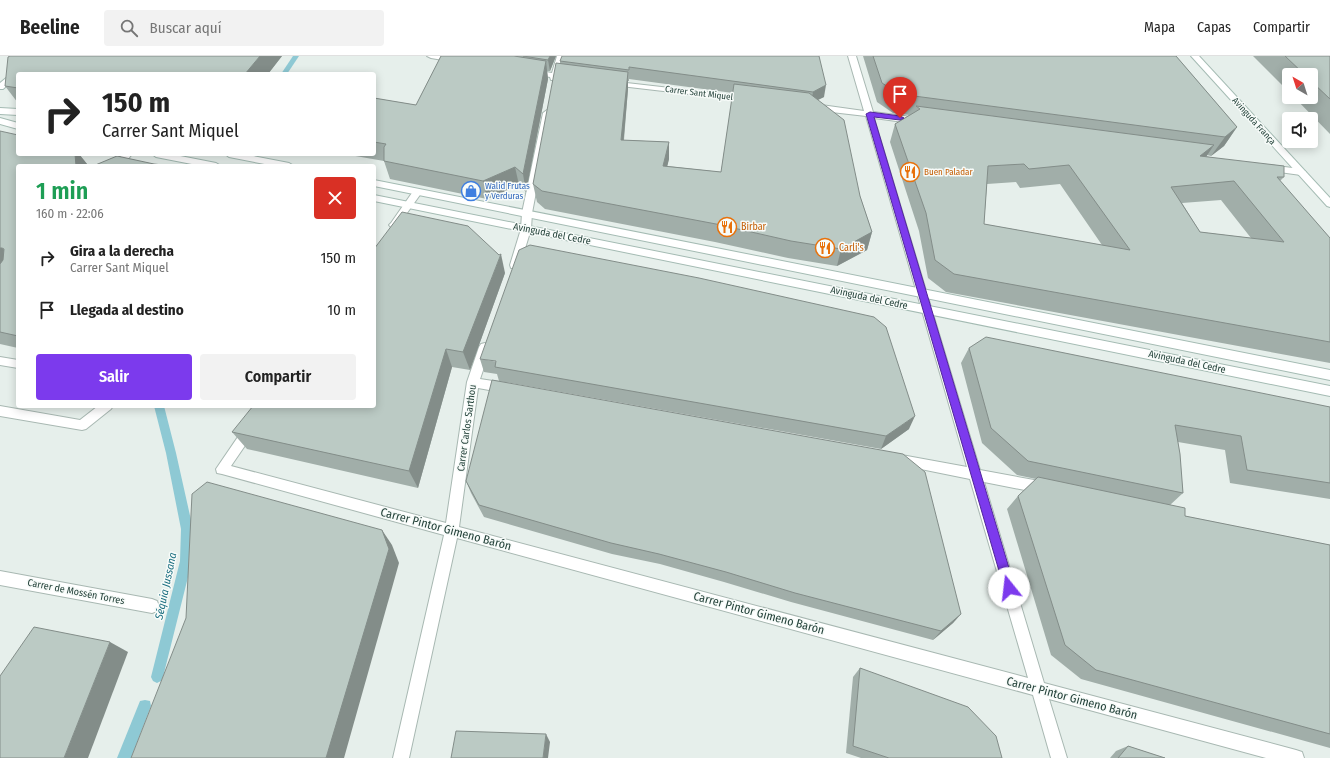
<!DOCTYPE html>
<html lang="es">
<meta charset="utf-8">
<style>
body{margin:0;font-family:"Fira Sans Condensed",sans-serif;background:#f2f2f2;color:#222;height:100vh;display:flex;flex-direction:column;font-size:15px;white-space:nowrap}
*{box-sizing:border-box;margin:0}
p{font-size:13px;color:#767676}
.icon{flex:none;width:22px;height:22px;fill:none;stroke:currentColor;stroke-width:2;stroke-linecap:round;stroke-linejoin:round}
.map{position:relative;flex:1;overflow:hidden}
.panel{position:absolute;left:16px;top:108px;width:360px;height:244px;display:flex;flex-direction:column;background:#fff;border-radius:4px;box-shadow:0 2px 10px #0003}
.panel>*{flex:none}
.top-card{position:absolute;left:16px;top:16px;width:360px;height:84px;border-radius:4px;box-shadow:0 2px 10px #0003;background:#fff;color:#222;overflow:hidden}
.needle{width:26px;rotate:321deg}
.controls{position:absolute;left:1282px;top:12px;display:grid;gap:8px}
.controls a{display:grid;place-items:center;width:36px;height:36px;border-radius:4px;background:#fff;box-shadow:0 2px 10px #0003;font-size:20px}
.pin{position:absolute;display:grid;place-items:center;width:34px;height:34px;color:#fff;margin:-41px -17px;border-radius:50% 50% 50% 0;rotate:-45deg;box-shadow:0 0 4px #0007}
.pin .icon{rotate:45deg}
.me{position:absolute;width:44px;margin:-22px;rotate:344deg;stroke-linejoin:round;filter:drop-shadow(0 0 3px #0008)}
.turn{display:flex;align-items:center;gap:14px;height:84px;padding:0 20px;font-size:18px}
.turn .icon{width:52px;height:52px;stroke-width:2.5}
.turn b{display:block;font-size:28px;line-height:34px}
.round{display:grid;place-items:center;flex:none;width:42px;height:42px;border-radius:4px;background:#f2f2f2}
.overview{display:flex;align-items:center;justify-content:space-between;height:68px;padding:0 20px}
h1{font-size:24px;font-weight:600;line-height:30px;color:#1e9e55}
.primary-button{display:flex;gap:8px;margin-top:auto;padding:8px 20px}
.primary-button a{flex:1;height:46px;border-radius:4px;background:#7c3aed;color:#fff;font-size:16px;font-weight:600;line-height:46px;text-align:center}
.primary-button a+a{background:#f2f2f2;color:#222}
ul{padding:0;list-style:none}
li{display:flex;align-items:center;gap:12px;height:52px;padding:0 20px}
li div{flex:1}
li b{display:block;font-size:15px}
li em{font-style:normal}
header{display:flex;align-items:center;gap:24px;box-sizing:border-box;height:56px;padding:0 20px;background:#fff;border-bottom:1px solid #e0e0e0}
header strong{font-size:19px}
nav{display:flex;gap:22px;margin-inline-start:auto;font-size:14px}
.search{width:280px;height:36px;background:#f2f2f2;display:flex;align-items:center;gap:10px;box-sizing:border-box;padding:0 14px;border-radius:4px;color:#767676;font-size:15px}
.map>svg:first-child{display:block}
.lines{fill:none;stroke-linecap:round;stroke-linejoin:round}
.stream{fill:#8ec9d4;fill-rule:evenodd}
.street-casing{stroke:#a8b8b2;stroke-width:2}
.secondary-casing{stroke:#a4bbb3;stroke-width:2}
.street{fill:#fff;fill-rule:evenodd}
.secondary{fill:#fff;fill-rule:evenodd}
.wall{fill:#a1aea9;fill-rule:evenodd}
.shaded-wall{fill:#838d89}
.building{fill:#bbcac4;stroke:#838d89;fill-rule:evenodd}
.route{fill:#7c3aed;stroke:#51269a}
.labels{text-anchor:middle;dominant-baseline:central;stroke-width:3;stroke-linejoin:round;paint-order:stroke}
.far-street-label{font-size:9px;fill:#24423a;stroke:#f7fbf9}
.far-food-label{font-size:9px;fill:#c56008;stroke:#f7fbf9;text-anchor:start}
.far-shop-label{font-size:9px;fill:#366cbe;stroke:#f7fbf9;text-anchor:start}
.food-label{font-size:10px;fill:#c56008;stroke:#f7fbf9;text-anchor:start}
.street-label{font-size:10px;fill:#24423a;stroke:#f7fbf9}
.water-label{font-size:11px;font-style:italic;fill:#1c6f80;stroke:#f7fbf9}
.near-street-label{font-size:12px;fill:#24423a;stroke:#f7fbf9}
</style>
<header>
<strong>Beeline</strong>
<div class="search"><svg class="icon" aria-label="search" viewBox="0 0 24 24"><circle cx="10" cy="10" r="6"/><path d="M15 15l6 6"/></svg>Buscar aquí</div>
<nav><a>Mapa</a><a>Capas</a><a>Compartir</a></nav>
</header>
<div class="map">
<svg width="1330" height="702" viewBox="0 0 1330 702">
<rect width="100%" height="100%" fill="#e6efeb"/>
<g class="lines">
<g class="stream">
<polygon points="293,0 299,0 287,18 281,18"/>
<polygon points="154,350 164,350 176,397 193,473 192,505 163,621 161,625 157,627 153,625 151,621 180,505 181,473 166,397"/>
<polygon points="145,644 150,645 151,650 131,702 117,702 140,645"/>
</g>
<g class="street-casing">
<g id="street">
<polygon points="427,0 445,0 458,2 459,4 455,6 431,2"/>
<polygon points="557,0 565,0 559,18 573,20 573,24 558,22 554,24 551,24 550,21 533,18 529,16 533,14 552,17"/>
<polygon points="848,0 856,0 873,56 919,62 923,65 919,68 874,62 980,414 1045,426 1050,428 1051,432 1050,436 1045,438 984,426 1044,627 1296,694 1302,696 1304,702 1266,702 1049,643 1067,702 1051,702 1033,639 457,482 409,702 393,702 444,479 222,418 217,417 216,413 259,350 272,350 231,410 446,467 467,326 479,291 481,288 485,287 489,288 491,291 480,323 506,327 510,329 512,332 510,335 506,337 478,332 459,471 1028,622 970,423 896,408 892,407 890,403 892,399 896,398 967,411 866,60 814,54 810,51 814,48 864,55"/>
<polygon points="609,25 749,41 753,43 749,45 612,29 609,29"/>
<polygon points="547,54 551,57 532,157 531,173 520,209 519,212 511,212 510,209 521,173 522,157 543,57"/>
<polygon points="123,98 132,98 122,110 112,110"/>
<polygon points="1268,109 1301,113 1306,116 1301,119 1265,114 1263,112"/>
<polygon points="417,133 422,136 397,171 391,171 389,169 391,167 414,134"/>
<polygon points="0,301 18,304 18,312 0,309"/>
<polygon points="0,350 80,364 98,350 113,350 111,353 86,373 82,374 0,360"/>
<polygon points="0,515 152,543 157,545 159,550 157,555 152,557 0,529"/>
</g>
</g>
<g class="secondary-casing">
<g id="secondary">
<polygon points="33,0 42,0 21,18 18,18 18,20 3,33 0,33 0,27"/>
<polygon points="1191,0 1199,0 1330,142 1330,151 1327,150"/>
<polygon points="0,52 18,53 18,59 0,58"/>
<polygon points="0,62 18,67 18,73 0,68"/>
<polygon points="152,98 170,98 216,107 221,110 202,110 156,101"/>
<polygon points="225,98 243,98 289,107 294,110 275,110 229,101"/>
<polygon points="374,124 1330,314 1330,324 374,130"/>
<polygon points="374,139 1330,330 1330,340 374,145"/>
</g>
</g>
<use href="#street" class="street"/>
<use href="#secondary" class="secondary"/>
</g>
<g class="wall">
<polygon points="10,0 282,0 268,18 18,18 18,47 5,30"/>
<polygon points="441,0 556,0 550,15 547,15 548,23 526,136 519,129 487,143 390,123 384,105 344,98 374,98 374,42 416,49"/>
<path d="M819 0 824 41 818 44 860 140 872 176 867 194 837 210 788 202 715 186 545 153 537 146 533 128 560 8V5ZM629 23 733 37 721 116 667 110 669 103V86L624 84 628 33V25H629Z"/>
<path d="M863 0H1176L1237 71 1224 90 1211 100 1207 99 1206 100 1284 121 1280 125 1330 182V307L946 236 928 222 919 175 890 86 895 68 909 59 893 57 877 46ZM1016 126 1020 132 1060 128 1102 189 984 168 987 128ZM1221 144 1251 182 1200 176 1182 147Z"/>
<polygon points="1253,0 1330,0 1330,78 1294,41 1311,41 1311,19 1289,19 1289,36"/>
<polygon points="0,75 18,98 79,98 87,108 87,110 18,110 18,292 0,288"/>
<polygon points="505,217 470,314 452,311 418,432 247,393 232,376"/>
<polygon points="969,292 1330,351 1330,443 1230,427 1225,394 1178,386 1183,437 1170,449 1185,460 1330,489 1330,692 1081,623 1051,599 1007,453 1018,440 1036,423 1017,419 982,387 961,307"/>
<polygon points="480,303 909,373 881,393 499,325 497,318 484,316"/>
<polygon points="466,425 961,558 953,567 933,584 791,546 724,526 660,508 612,498 484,461 471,437"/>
<polygon points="860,612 1002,702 861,702 846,697 853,621"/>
<polygon points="1128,690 1165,702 1110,702 1116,695"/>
</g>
<g class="shaded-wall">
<polygon points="260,0 282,0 268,18 245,18"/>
<polygon points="550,0 556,0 550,15 548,4"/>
<polygon points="546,5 548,23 526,136 523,118"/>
<polygon points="628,16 628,33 622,102 621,84"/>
<polygon points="826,29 824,41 811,47 813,36"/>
<polygon points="1237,71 1224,90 1211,100 1225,81"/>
<polygon points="669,86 669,103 663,128 663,110"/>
<polygon points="1214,89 1202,107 1200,100"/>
<polygon points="75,98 79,98 87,108 87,110 76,110"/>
<polygon points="515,111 519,129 487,143 483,125"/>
<polygon points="872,176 867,194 837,210 841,193"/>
<polygon points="0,192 2,192 18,209 0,224"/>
<polygon points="501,198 505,217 470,314 463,296"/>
<polygon points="446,293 452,311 418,432 409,415"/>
<polygon points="915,360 909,373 881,393 886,380"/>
<polygon points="382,474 392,489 399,507 344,702 326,702"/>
<polygon points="961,558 953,567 933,584 941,575"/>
<polygon points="110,586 128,596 88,702 64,702"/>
<polygon points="546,678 550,686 548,702 543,702"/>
</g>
<g class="building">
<polygon points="10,0 260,0 245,18 18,18 18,32 5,30 8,1"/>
<polygon points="441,0 514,0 546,5 523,118 515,111 483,125 384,105 384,91 386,88 374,86 374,42 416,49"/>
<polygon points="523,0 550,0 548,4"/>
<polygon points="562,0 819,0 826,29 813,36 629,11 629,14 560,5"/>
<polygon points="873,0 1176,0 1237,71 1225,81 899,38 882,27"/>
<polygon points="1285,0 1330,0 1330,43 1311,25 1311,19 1305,19"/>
<polygon points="556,7 628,16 621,84 669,86 663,110 721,116 734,28 809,37 844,64 860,140 872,176 841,193 791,185 716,168 542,135 533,128"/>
<path d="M916 50 1214 89 1200 100 1284 110V121H1277L1330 182V286L954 218 935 204 926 157 895 68 920 53ZM1024 108 1029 113 1069 109 1130 194 984 168 988 110ZM1234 125 1284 186 1200 176 1171 131Z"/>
<polygon points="0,75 18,79 18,98 75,98 76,110 18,110 18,280 0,276 0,208 3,204 4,193 2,192 0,192"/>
<polygon points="117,100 154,108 171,110 93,110"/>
<polygon points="402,156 468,170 499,199 501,198 463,296 446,293 409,415 232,376 253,350 374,350 374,193"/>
<polygon points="530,189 699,222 874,261 886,271 915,360 886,380 495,311 496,305 480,303 519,194"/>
<polygon points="986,281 1330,351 1330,427 1247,414 1241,380 1175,369 1180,398 1183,437 1028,405 991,372 969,292"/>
<polygon points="492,324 903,398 925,416 961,558 941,575 795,537 726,516 659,498 611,487 479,449 466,425"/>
<polygon points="1038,421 1185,452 1185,460 1330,489 1330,678 1096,614 1065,589 1018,440"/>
<polygon points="207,426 382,474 389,493 326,702 131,702 186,562 192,438"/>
<polygon points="34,571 110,586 64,702 0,702 0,620"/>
<polygon points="860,612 968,651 996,680 1002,702 889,702 853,690"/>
<polygon points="456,675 546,678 543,702 451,702"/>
<polygon points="1128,690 1165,702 1118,702"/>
</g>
<polygon class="route" points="870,56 900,60 904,62 900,64 874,61 1015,532 1013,536 1009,537 1005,536 1004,532 866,58"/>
<defs>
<g id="restaurant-ring" transform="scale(1)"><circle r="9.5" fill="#f7fbf9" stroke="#e8710a" stroke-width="1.5"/><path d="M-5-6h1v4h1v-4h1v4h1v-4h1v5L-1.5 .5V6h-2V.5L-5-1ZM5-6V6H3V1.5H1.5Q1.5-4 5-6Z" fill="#e8710a"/></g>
<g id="shop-ring" transform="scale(1)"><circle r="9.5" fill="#f7fbf9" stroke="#3f7fe0" stroke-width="1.5"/><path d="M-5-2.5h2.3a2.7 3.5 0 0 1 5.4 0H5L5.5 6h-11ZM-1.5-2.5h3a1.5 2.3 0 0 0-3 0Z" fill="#3f7fe0"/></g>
</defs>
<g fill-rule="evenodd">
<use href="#restaurant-ring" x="910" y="116"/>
<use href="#shop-ring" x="471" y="135"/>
<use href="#restaurant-ring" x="727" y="171"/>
<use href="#restaurant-ring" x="825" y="192"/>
</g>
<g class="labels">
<g class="far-street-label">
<text transform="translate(699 37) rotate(7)">Carrer Sant Miquel</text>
<text transform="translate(1254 65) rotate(48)">Avinguda França</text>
</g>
<g class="far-food-label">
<text x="924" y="116">Buen Paladar</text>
</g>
<g class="far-shop-label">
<text x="485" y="130">Walid Frutas<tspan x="485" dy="10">y Verduras</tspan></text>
</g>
<g class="food-label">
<text x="741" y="171">Birbar</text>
<text x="839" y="192">Carli's</text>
</g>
<g class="street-label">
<text transform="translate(552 178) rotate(11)">Avinguda del Cedre</text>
<text transform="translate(869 242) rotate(12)">Avinguda del Cedre</text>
<text transform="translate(1187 306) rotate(12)">Avinguda del Cedre</text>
<text transform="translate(467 372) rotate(-82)">Carrer Carlos Sarthou</text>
<text transform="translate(76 536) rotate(11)">Carrer de Mossén Torres</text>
</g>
<g class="water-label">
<text transform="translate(166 530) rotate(-78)">Séquia Jussana</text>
</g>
<g class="near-street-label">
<text transform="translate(446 473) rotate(15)">Carrer Pintor Gimeno Barón</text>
<text transform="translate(759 557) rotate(15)">Carrer Pintor Gimeno Barón</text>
<text transform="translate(1072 642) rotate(15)">Carrer Pintor Gimeno Barón</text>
</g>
</g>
</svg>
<div class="controls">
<a><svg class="needle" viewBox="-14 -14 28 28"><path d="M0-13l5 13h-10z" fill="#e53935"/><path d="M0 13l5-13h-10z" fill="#767676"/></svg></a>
<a><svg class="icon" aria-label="sound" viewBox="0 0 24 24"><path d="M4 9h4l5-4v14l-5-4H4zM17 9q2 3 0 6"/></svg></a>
</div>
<div class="pin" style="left:900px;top:62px;background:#d93025"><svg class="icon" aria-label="arrive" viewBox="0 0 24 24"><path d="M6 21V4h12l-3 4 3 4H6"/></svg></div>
<svg class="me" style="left:1009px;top:532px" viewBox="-20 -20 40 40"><circle r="19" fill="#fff"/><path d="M0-13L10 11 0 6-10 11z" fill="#7c3aed"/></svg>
<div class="top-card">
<div class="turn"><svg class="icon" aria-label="right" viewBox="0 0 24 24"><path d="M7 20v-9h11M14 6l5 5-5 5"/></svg><div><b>150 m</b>Carrer Sant Miquel</div></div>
</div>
<section class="panel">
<div class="overview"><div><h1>1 min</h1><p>160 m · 22:06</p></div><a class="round" style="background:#d93025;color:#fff"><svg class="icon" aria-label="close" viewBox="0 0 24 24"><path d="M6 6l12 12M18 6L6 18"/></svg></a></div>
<ul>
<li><svg class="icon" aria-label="right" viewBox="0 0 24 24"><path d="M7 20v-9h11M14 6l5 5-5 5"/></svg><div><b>Gira a la derecha</b><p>Carrer Sant Miquel</p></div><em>150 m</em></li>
<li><svg class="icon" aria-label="arrive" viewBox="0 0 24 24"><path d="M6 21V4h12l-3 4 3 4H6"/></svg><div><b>Llegada al destino</b></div><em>10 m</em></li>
</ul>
<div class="primary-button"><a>Salir</a><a>Compartir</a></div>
</section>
</div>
